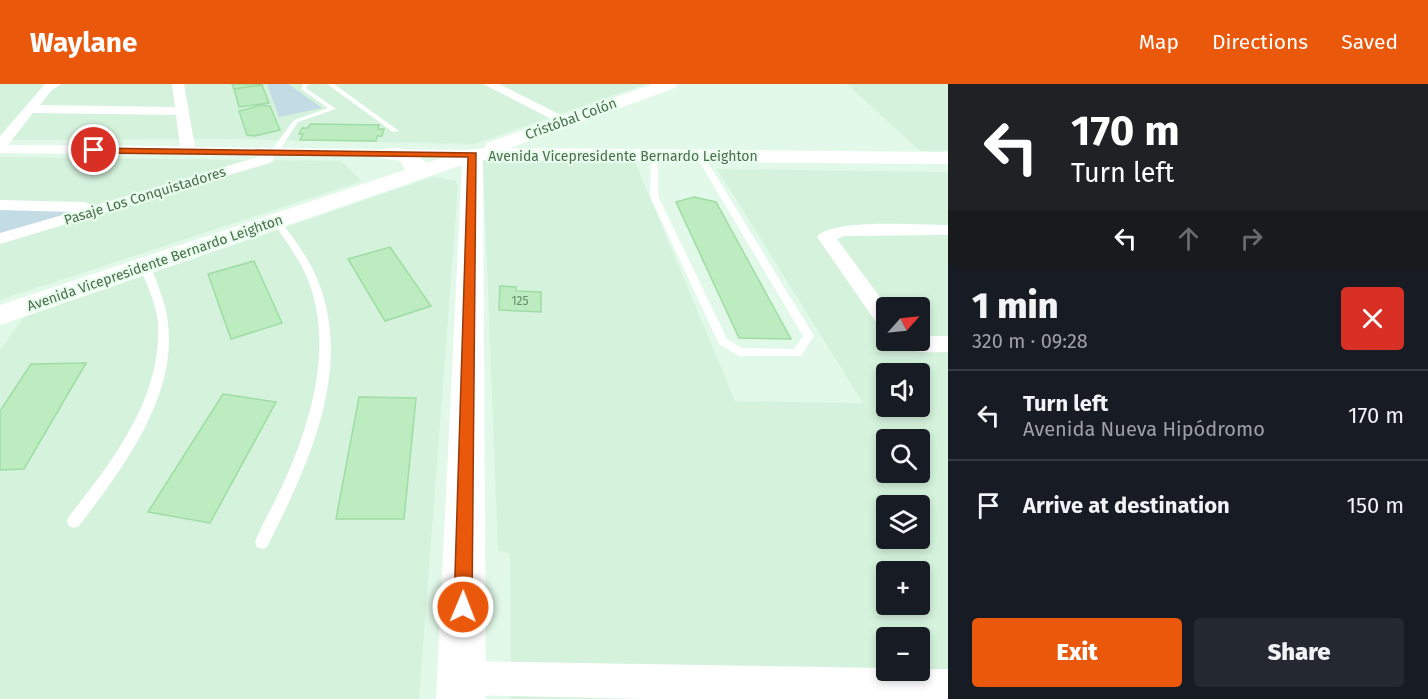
<!DOCTYPE html>
<meta charset="utf-8">
<style>
body{margin:0;font-family:"Fira Sans",sans-serif;background:#242831;color:#f1f3f6;height:100vh;display:flex;flex-direction:column;font-size:22px;white-space:nowrap}
*{box-sizing:border-box;margin:0}
p{font-size:20px;color:#9ea1a6}
.icon{flex:none;width:33px;height:33px;fill:none;stroke:currentColor;stroke-width:2;stroke-linecap:round;stroke-linejoin:round}
.map{position:relative;flex:1;overflow:hidden}
.drawer{display:flex;flex-direction:column;background:#171b24;width:480px}
.drawer>*{flex:none}
.hud{background:#202124;color:#fff;overflow:hidden}
.needle{width:39px;rotate:63deg}
.tools{position:absolute;left:876px;top:213px;display:grid;gap:12px}
.tools a{display:grid;place-items:center;width:54px;height:54px;border-radius:6px;background:#171b24;box-shadow:0 3px 9px #0003;font-size:30px}
.pin{position:absolute;display:grid;place-items:center;width:51px;height:51px;color:#fff;margin:-26px;border:3px solid #fff;border-radius:50%;box-shadow:0 2px 6px #0007}
.me{position:absolute;width:66px;margin:-33px;rotate:1deg;stroke-linejoin:round;filter:drop-shadow(0 0 4px #0008)}
.turn{display:flex;align-items:center;gap:21px;height:126px;padding:0 24px;font-size:27px}
.turn .icon{width:78px;height:78px;stroke-width:2.5}
.turn b{display:block;font-size:42px;line-height:51px}
.lanes{display:flex;align-items:center;height:57px;padding:0 24px;background:#0003;justify-content:center;gap:30px;direction:ltr}
.lanes .off{opacity:.35}
.round{display:grid;place-items:center;flex:none;width:63px;height:63px;border-radius:6px;background:#242831}
.headline{display:flex;align-items:center;justify-content:space-between;height:102px;padding:0 24px}
h1{font-size:36px;font-weight:800;line-height:45px}
.cta{display:flex;gap:12px;margin-top:auto;padding:12px 24px}
.cta a{flex:1;height:69px;border-radius:6px;background:#ea580c;color:#fff;font-size:24px;font-weight:800;line-height:69px;text-align:center}
.cta a+a{background:#242831;color:#f1f3f6}
ul{padding:0;list-style:none}
li{display:flex;align-items:center;gap:18px;height:90px;padding:0 24px;border-top:2px solid #363941}
li div{flex:1}
li b{display:block;font-size:22px}
li em{font-style:normal}
header{display:flex;align-items:center;gap:36px;box-sizing:border-box;height:84px;padding:0 30px;background:#ea580c;color:#fff}
header strong{font-size:28px}
nav{display:flex;gap:33px;margin-inline-start:auto;font-size:21px}
main{display:flex;flex:1;min-height:0}
.map>svg:first-child{display:block}
.residential{fill:#d4f2dc;fill-rule:evenodd}
.green{fill:#c2dbe5}
.building{fill:#bcecc0;stroke:#9edda3;stroke-width:1.5}
.lines{fill:none;stroke-linecap:round;stroke-linejoin:round}
.lane{fill:#fff;fill-rule:evenodd}
.street{fill:#fff;fill-rule:evenodd}
.secondary{fill:#fff;fill-rule:evenodd}
.route{fill:#ea580c;stroke:#983908;stroke-width:1.5}
.labels{text-anchor:middle;dominant-baseline:central;stroke-width:4.5;stroke-linejoin:round;paint-order:stroke}
.number-label{font-size:12px;fill:#678e6a}
.far-street-label{font-size:14px;fill:#4b6e4d;stroke:#e8fdee}
</style>
<header>
<strong>Waylane</strong>
<nav><a>Map</a><a>Directions</a><a>Saved</a></nav>
</header>
<main>
<div class="map">
<svg width="948" height="615" viewBox="0 0 948 615">
<rect width="100%" height="100%" fill="#e2f9e9"/>
<g class="residential">
<polygon points="0,0 646,0 474,60 234,55 0,56"/>
<polygon points="847,0 948,0 948,66 920,67"/>
<polygon points="0,73 341,77 362,97 0,216"/>
<path d="M490 75 635 78 735 317 863 319 717 85 948 88V615H511L510 469 498 467 483 77ZM886 224H920V256H886ZM886 290H920V322H886ZM886 356H920V388H886ZM886 422H920V454H886ZM886 488H920V520H886ZM886 554H920V586H886Z"/>
<polygon points="432,93 455,96 458,103 419,615 0,615 0,266 24,233"/>
</g>
<g class="green">
<polygon points="267,0 288,0 322,24 279,33"/>
<polygon points="0,125 76,127 0,150"/>
</g>
<g class="building">
<polygon points="232,0 261,0 262,1 234,5"/>
<polygon points="262,1 269,19 239,23 234,5"/>
<polygon points="262,21 270,22 280,46 255,52 247,51 239,27"/>
<polygon points="310,40 379,41 378,45 384,45 382,52 377,52 376,57 300,56 303,50 299,50 302,44 308,44"/>
<polygon points="694,113 716,118 791,255 739,254 676,118"/>
<polygon points="390,163 431,222 385,237 348,175"/>
<polygon points="254,177 282,239 231,255 208,190"/>
<polygon points="500,202 516,203 516,207 541,208 541,228 499,226"/>
<polygon points="86,279 24,385 0,386 0,327 31,280"/>
<polygon points="223,310 276,318 210,439 148,428"/>
<polygon points="359,313 416,314 404,435 336,435"/>
</g>
<g class="lines">
<g class="lane">
<polygon points="303,0 309,0 306,4 336,25 298,38 277,70 271,70 270,68 294,36 328,24 301,5"/>
<polygon points="327,0 334,0 399,47 393,48"/>
<polygon points="651,70 658,72 658,112 727,255 741,264 794,265 803,252 696,72 700,70 704,72 814,252 801,272 739,272 719,260 650,112"/>
<path d="M276 134 279 135C294 155 309 174 318 197 354 286 307 384 267 463L262 465 257 463 255 458C263 438 274 420 283 400 311 339 334 262 308 196 299 174 285 156 272 137Z"/>
<path d="M144 179C153 183 158 201 161 210 192 294 127 379 79 442L74 444 69 442 67 437 69 432C113 377 162 314 158 239 156 219 147 200 139 182Z"/>
</g>
<g class="street">
<path d="M45 0H61L51 7 40 21 175 23 172 0H184L195 63 473 66 480 70 473 74 274 72 273 78 0 160V149L73 128 0 126V116L85 118 93 122 261 72 0 69V52ZM33 29 176 31 180 62 8 61Z"/>
<polygon points="483,0 499,0 573,37 571,40 561,40"/>
<path d="M948 141V151L844 152 837 155 888 224 886 243 878 241 817 153C831 134 923 141 948 141Z"/>
<path d="M920 252H948V268C933 268 907 272 898 256H920Z"/>
<polygon points="461,577 886,584 886,586 948,585 948,615 648,615 461,611 449,606 444,594 449,582"/>
</g>
<path class="secondary" d="M653 0H677L675 4 510 64 948 68V80L483 76 486 615H436L462 81 0 241V221L405 86 400 77 381 74 378 70 381 66C398 61 414 66 426 79L466 66 485 64 487 59Z"/>
</g>
<polygon class="route" points="91,64 476,69 472,523 469,529 463,532 456,529 454,523 468,73 94,69"/>
<g class="labels">
<g class="number-label">
<text x="520" y="217">125</text>
</g>
<g class="far-street-label">
<text transform="translate(571 35) rotate(-20)">Cristóbal Colón</text>
<text x="623" y="72">Avenida Vicepresidente Bernardo Leighton</text>
<text transform="translate(145 112) rotate(-17)">Pasaje Los Conquistadores</text>
<text transform="translate(155 179) rotate(-19)">Avenida Vicepresidente Bernardo Leighton</text>
</g>
</g>
</svg>
<div class="tools">
<a><svg class="needle" viewBox="-14 -14 28 28"><path d="M0-13l5 13h-10z" fill="#e53935"/><path d="M0 13l5-13h-10z" fill="#9ea1a6"/></svg></a>
<a><svg class="icon" aria-label="sound" viewBox="0 0 24 24"><path d="M4 9h4l5-4v14l-5-4H4zM17 9q2 3 0 6"/></svg></a>
<a><svg class="icon" aria-label="search" viewBox="0 0 24 24"><circle cx="10" cy="10" r="6"/><path d="M15 15l6 6"/></svg></a>
<a><svg class="icon" aria-label="layers" viewBox="0 0 24 24"><path d="M12 4l9 5-9 5-9-5zM3 14l9 5 9-5"/></svg></a>
<a>+</a>
<a>−</a>
</div>
<div class="pin" style="left:94px;top:66px;background:#d93025"><svg class="icon" aria-label="arrive" viewBox="0 0 24 24"><path d="M6 21V4h12l-3 4 3 4H6"/></svg></div>
<svg class="me" style="left:463px;top:523px" viewBox="-20 -20 40 40"><circle r="17" fill="#ea580c" stroke="#fff" stroke-width="3"/><path d="M0-11L8 9 0 5-8 9z" fill="#fff"/></svg>
</div>
<section class="drawer">
<div class="hud">
<div class="turn"><svg class="icon" aria-label="left" viewBox="0 0 24 24"><path d="M17 20v-9H6M10 6l-5 5 5 5"/></svg><div><b>170 m</b>Turn left</div></div>
<div class="lanes"><svg class="icon" aria-label="left" viewBox="0 0 24 24"><path d="M17 20v-9H6M10 6l-5 5 5 5"/></svg><svg class="icon off" aria-label="ahead" viewBox="0 0 24 24"><path d="M12 20V5M6 11l6-6 6 6"/></svg><svg class="icon off" aria-label="right" viewBox="0 0 24 24"><path d="M7 20v-9h11M14 6l5 5-5 5"/></svg></div>
</div>
<div class="headline"><div><h1>1 min</h1><p>320 m · 09:28</p></div><a class="round" style="background:#d93025;color:#fff"><svg class="icon" aria-label="close" viewBox="0 0 24 24"><path d="M6 6l12 12M18 6L6 18"/></svg></a></div>
<ul>
<li><svg class="icon" aria-label="left" viewBox="0 0 24 24"><path d="M17 20v-9H6M10 6l-5 5 5 5"/></svg><div><b>Turn left</b><p>Avenida Nueva Hipódromo</p></div><em>170 m</em></li>
<li><svg class="icon" aria-label="arrive" viewBox="0 0 24 24"><path d="M6 21V4h12l-3 4 3 4H6"/></svg><div><b>Arrive at destination</b></div><em>150 m</em></li>
</ul>
<div class="cta"><a>Exit</a><a>Share</a></div>
</section>
</main>
